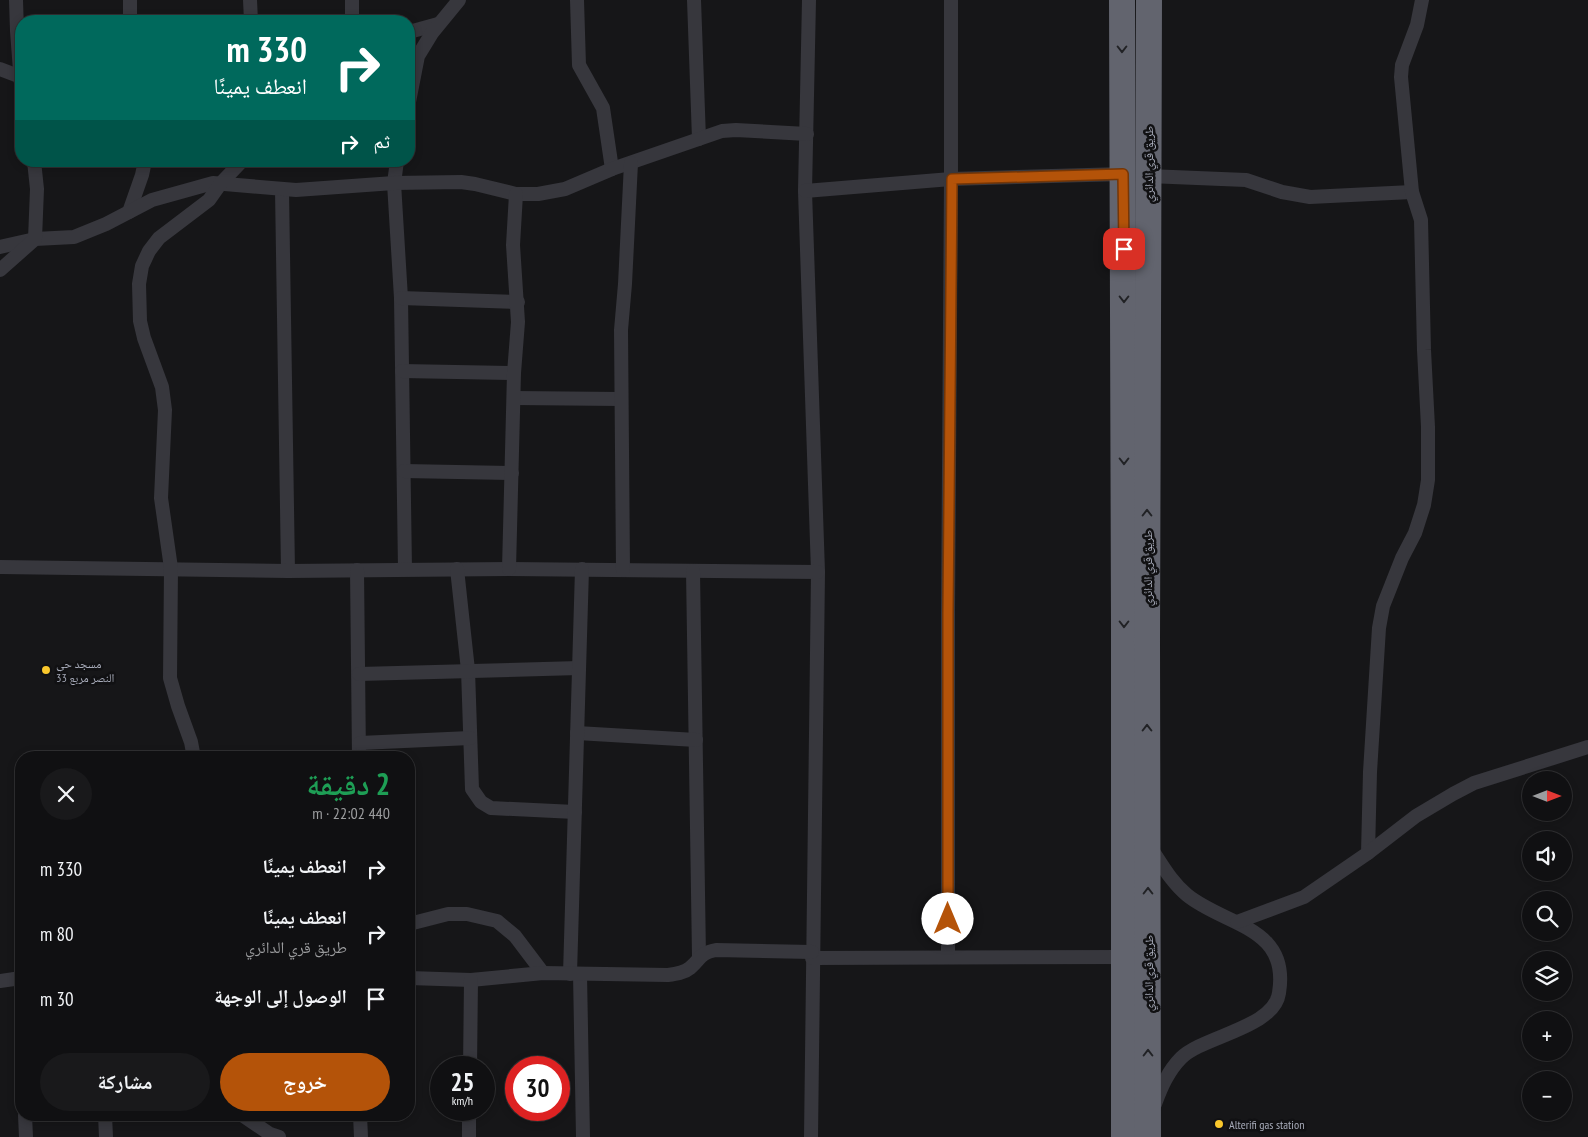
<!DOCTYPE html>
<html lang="ar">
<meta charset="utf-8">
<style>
body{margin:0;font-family:"PT Sans Narrow","Noto Naskh Arabic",sans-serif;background:#19191b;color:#f1f3f6;direction:rtl;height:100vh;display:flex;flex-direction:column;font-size:19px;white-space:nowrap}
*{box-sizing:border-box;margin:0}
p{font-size:16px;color:#9c9d9f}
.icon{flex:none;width:28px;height:28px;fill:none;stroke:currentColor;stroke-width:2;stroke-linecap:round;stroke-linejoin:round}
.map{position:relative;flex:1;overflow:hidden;direction:ltr}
.details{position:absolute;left:15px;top:751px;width:400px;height:370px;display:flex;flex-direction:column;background:#101012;border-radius:20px;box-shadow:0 2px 8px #0003,0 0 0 1px #303032;direction:rtl}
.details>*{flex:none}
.top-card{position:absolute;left:15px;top:15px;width:400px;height:152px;border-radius:20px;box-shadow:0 2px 8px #0003,0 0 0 1px #303032;direction:rtl;background:#00695c;color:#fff;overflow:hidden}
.needle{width:32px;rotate:90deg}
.controls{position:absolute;left:1522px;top:771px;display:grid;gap:10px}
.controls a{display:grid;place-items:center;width:50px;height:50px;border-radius:50%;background:#101012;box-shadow:0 2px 8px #0003,0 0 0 1px #303032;font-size:25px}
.speed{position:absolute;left:430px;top:1056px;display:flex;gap:10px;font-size:25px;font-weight:700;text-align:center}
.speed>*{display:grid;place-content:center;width:65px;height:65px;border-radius:50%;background:#101012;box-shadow:0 2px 8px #0003,0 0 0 1px #303032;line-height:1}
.speed small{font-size:12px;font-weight:400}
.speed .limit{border:8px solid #d22;background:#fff;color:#111}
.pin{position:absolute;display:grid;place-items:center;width:42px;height:42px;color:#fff;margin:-21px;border-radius:10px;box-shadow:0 2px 8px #0006}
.me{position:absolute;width:55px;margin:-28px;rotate:0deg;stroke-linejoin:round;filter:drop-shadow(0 0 4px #0008)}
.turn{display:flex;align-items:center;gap:18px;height:105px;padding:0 25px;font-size:22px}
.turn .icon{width:65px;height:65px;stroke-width:2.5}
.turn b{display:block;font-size:35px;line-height:42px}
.then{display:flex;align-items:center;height:48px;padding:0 25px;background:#0003;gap:10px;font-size:19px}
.round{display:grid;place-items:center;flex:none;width:52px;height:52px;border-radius:26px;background:#19191b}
.head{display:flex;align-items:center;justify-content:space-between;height:85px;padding:0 25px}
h1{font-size:30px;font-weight:800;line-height:38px;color:#1e9e55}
.cta{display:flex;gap:10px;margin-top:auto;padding:10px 25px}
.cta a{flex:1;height:58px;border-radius:30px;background:#b45309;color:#fff;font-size:20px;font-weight:800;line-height:58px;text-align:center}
.cta a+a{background:#19191b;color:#f1f3f6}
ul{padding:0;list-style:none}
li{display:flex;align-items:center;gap:15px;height:65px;padding:0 25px}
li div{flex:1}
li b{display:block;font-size:19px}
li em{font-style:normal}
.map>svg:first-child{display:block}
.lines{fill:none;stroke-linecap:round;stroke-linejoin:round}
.street{stroke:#37373d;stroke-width:14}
.highway{stroke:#62646e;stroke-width:26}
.oneway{stroke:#212225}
.route-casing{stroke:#753606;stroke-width:12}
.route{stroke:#b45309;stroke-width:9}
.poi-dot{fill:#fac82c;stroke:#111113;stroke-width:2}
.labels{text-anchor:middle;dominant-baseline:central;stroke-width:5;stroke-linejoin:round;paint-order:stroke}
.street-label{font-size:12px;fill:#a7abb9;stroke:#111113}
.poi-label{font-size:12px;fill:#a7abb9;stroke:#111113;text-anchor:start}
</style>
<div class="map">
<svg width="1588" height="1137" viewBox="0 0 1588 1137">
<rect width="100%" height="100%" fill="#161618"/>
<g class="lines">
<g class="street">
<polyline points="16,0 17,31 21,84"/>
<polyline points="250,0 251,21"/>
<polyline points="352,0 352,21"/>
<polyline points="577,0 579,65 603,108 612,169"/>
<polyline points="694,0 699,139"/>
<polyline points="809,0 805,191 818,572 811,1137"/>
<polyline points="130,21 130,0"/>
<polyline points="409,32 438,24"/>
<polyline points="0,69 21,77"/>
<polyline points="409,102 418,56 432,33 459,0"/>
<polyline points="397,161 394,183 401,298 405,569"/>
<polyline points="1148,176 1246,180 1282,192 1310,197 1412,192"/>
<polyline points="282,190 288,571"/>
<polyline points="805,191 951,179 1123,174"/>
<polyline points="129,212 142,175 145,161"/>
<polyline points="0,247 35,239 74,237 106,224 152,200 213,183 296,190 394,183 461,182 475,184 516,194 538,194 565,189 612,169 722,131 736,130 807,134"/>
<polyline points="0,270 35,239 37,189 34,161"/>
<polyline points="401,298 518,302"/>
<polyline points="402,371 514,373"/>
<polyline points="514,398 620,399"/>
<polyline points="404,471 512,473"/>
<polyline points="0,567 288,571 509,569 818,572"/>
<polyline points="457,569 468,670 472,789 481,802 491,808 575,812"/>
<polyline points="509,569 514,373 518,322 513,245 516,194"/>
<polyline points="357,570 359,758"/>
<polyline points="623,570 621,330 625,284 631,163"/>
<polyline points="693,571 699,956"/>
<polyline points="359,674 579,668"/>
<polyline points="577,733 696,740"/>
<polyline points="360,743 470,738"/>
<polyline points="194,758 191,742 178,706 170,678 171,568 161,498 165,410 162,387 144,338 140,321 139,284 142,266 149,251 159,238 209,200 221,183 242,161"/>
<path d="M1150 847C1161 863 1171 882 1187 895 1225 926 1290 926 1279 993 1274 1028 1203 1036 1181 1058 1168 1071 1161 1088 1155 1104"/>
<polyline points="1368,853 1370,772 1379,628 1383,606 1402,558 1415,533 1424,505 1428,480 1428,427 1424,350 1421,220 1412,192 1401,77 1402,65 1417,25 1422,0"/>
<polyline points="1237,922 1304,897 1368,853 1416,816 1453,794 1474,783 1588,747"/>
<polyline points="409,924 448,914 467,914 497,921 515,936 543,973"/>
<polyline points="948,957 948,613 951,179 951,0"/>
<polyline points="812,958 1124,957"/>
<polyline points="570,974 582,569"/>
<polyline points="580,974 583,1137"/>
<path d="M409 978 471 980 543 973 668 975C676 974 684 973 690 968 702 958 698 954 716 950L812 952"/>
<polyline points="0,981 21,978"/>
<polyline points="470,1068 471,980"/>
<polyline points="25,1115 26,1137"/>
<polyline points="105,1115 106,1137"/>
<polyline points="242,1115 270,1134 279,1137"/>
<polyline points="360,1115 361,1137"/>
<polyline points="469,1137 469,1110"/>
</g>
<g class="highway">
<polyline points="1122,0 1124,625 1124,1137"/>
<polyline points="1148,1137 1147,642 1149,0"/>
</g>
</g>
<defs><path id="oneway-chevron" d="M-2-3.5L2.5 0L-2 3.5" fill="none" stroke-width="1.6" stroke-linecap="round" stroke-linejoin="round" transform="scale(1.25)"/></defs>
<g class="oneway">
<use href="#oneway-chevron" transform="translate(1122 49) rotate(90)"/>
<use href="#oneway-chevron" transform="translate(1124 299) rotate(90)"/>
<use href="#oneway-chevron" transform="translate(1124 461) rotate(90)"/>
<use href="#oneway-chevron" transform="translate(1147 513) rotate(-90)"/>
<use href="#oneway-chevron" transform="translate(1124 624) rotate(90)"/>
<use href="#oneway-chevron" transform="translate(1147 728) rotate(-90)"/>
<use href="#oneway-chevron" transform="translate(1148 891) rotate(-90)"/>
<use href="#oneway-chevron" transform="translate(1148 1053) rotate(-90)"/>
</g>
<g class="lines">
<g class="route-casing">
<polyline id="route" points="948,919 948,613 952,179 1123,174 1124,249"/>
</g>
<use href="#route" class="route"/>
</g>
<g class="poi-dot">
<circle cx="46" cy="670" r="5"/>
<circle cx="1219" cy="1124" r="5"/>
</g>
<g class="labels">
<g class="street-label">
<text transform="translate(1148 164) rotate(-90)">طريق قري الدائري</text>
<text transform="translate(1147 568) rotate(-90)">طريق قري الدائري</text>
<text transform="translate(1148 973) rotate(-90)">طريق قري الدائري</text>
</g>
<g class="poi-label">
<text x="56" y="663">مسجد حي<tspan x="56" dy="14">النصر مربع 33</tspan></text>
<text x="1229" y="1124">Alterifi gas station</text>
</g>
</g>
</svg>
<div class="controls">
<a><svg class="needle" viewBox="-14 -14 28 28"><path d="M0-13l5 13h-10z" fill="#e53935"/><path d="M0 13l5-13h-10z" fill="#9c9d9f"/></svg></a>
<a><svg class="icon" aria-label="sound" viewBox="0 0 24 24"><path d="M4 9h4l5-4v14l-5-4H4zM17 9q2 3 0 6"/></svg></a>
<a><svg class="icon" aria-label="search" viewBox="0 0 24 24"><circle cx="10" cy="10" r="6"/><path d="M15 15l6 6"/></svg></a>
<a><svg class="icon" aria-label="layers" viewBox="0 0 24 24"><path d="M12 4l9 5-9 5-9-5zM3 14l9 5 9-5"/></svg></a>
<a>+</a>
<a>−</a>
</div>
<div class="speed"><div>25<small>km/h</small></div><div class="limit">30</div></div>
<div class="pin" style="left:1124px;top:249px;background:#d93025"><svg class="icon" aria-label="arrive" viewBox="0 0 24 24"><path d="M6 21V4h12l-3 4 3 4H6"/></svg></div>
<svg class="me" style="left:948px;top:919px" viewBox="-20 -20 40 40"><circle r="19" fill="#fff"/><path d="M0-13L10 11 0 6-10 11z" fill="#b45309"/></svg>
<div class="top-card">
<div class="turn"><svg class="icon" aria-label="right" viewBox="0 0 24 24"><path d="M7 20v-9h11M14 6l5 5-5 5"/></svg><div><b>330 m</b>انعطف يمينًا</div></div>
<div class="then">ثم<svg class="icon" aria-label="right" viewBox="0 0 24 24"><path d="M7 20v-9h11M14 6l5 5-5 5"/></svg></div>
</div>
<section class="details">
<div class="head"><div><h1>2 دقيقة</h1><p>440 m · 22:02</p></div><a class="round"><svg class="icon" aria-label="close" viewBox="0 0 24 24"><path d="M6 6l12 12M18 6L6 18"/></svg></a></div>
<ul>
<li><svg class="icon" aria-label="right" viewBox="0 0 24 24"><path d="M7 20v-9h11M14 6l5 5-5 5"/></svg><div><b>انعطف يمينًا</b></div><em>330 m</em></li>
<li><svg class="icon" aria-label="right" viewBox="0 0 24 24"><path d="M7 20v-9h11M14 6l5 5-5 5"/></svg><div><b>انعطف يمينًا</b><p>طريق قري الدائري</p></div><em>80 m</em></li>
<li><svg class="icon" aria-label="arrive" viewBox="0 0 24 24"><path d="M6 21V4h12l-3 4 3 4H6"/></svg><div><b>الوصول إلى الوجهة</b></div><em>30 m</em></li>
</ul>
<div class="cta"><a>خروج</a><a>مشاركة</a></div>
</section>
</div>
